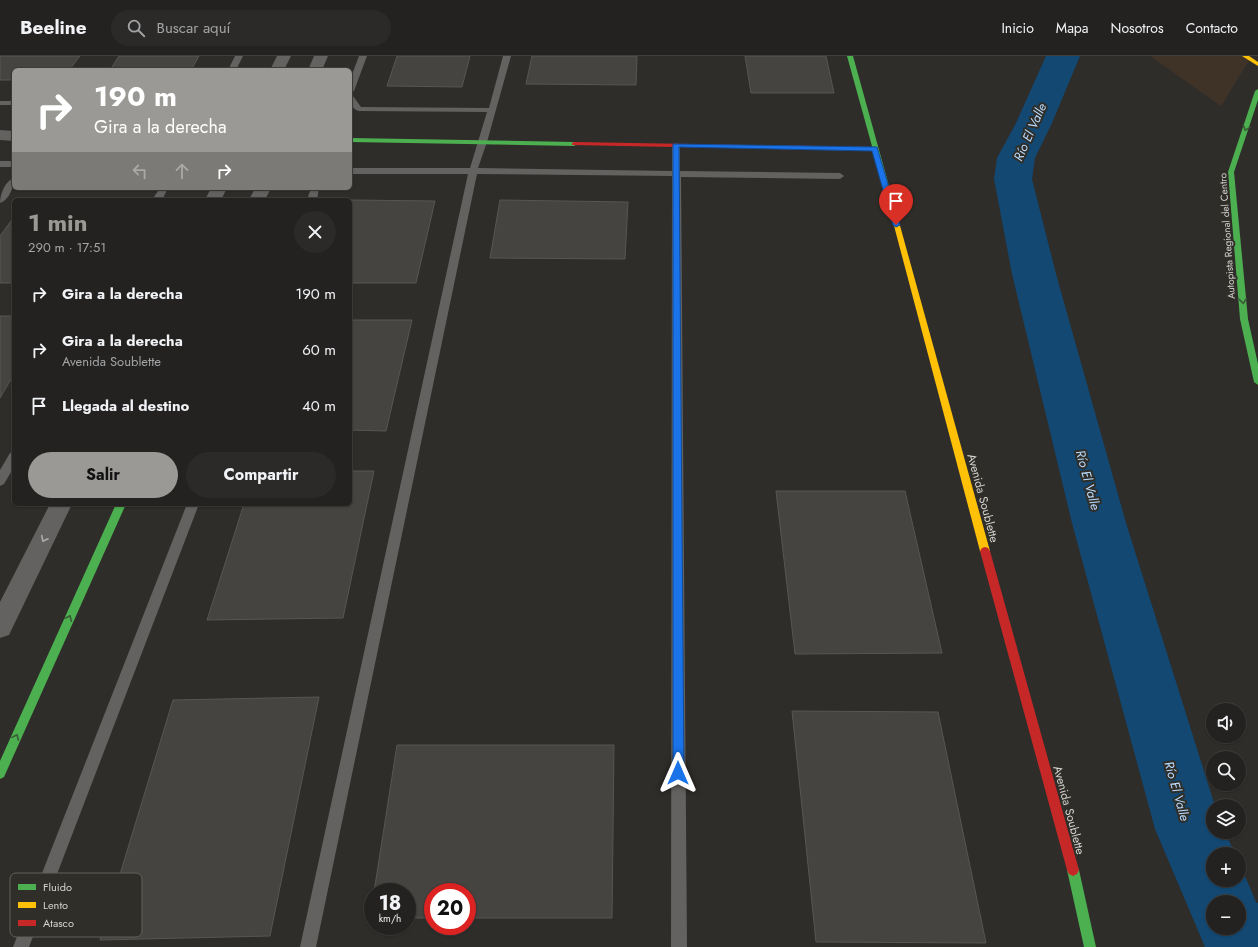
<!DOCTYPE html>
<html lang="es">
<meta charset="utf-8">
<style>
body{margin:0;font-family:Jost,sans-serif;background:#2b2a29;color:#f1f3f6;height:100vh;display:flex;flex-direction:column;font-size:15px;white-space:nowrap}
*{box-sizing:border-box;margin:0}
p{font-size:13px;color:#a3a4a5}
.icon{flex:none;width:22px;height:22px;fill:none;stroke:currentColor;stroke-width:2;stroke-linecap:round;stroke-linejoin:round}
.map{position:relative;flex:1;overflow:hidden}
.drawer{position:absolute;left:12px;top:142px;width:340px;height:308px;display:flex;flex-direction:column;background:#232220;border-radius:6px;box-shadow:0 1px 3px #0004,0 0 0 1px #403f3e}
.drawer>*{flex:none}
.hud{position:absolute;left:12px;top:12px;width:340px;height:122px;border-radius:6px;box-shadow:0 1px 3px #0004,0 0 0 1px #403f3e;background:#9a9995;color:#fff;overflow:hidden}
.fabs{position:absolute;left:1206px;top:647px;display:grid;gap:8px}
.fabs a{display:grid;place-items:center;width:40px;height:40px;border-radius:50%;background:#232220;box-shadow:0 1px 3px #0004,0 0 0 1px #403f3e;font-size:20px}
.speed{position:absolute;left:364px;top:827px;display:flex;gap:8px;font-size:20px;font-weight:700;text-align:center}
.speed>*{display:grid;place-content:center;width:52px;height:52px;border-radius:50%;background:#232220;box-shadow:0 1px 3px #0004,0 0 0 1px #403f3e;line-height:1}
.speed small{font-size:10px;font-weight:400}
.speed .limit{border:6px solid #d22;background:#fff;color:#111}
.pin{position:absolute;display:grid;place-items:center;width:34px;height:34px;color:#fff;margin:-41px -17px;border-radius:50% 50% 50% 0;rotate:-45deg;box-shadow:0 0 4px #0007}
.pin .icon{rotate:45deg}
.me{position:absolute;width:44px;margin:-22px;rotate:0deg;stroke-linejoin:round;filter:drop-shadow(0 0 3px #0008)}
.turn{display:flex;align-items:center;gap:14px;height:84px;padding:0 16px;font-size:18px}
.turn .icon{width:52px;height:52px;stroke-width:2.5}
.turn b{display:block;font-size:28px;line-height:34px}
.lanes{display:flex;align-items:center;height:38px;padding:0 16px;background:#0003;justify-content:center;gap:20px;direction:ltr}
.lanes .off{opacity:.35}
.round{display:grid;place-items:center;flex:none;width:42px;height:42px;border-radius:21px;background:#2b2a29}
.overview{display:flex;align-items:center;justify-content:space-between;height:68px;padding:0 16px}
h1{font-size:24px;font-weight:700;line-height:30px;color:#9a9995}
.cta{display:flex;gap:8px;margin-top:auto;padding:8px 16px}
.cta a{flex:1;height:46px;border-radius:24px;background:#9a9995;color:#111;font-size:16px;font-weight:700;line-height:46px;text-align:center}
.cta a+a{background:#2b2a29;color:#f1f3f6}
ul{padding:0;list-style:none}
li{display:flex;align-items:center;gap:12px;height:56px;padding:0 16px}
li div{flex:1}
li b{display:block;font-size:15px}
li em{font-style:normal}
header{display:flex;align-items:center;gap:24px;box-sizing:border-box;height:56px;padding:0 20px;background:#232220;border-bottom:1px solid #403f3e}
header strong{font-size:19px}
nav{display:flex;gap:22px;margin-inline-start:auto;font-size:14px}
.search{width:280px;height:36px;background:#2b2a29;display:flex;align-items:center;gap:10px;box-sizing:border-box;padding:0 14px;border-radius:22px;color:#a3a4a5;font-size:15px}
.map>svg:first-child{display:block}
.industrial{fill:#3f3227}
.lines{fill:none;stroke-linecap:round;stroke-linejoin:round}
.river{fill:#124872;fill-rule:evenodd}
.building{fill:#454440;stroke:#585654}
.lane{fill:#636260;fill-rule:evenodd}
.street{fill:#636260;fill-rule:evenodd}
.fast{fill:#4caf50;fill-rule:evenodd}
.slow{fill:#ffc107;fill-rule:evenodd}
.jam{fill:#c62828;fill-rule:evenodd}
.oneway{stroke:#3a5b37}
.oneway2{stroke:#acaba8}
.route{fill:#1a73e8;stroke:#114b97}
.labels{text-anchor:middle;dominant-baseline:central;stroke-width:4;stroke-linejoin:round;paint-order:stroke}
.far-street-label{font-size:10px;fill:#d4d3cf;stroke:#302e29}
.street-label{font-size:12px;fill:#d4d3cf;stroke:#302e29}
.water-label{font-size:13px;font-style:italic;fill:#b8dbfe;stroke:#302e29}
.key{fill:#302e29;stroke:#61605b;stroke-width:1}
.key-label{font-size:11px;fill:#d4d3cf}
</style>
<header>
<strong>Beeline</strong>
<div class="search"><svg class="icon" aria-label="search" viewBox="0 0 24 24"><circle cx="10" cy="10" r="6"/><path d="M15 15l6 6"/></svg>Buscar aquí</div>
<nav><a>Inicio</a><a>Mapa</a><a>Nosotros</a><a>Contacto</a></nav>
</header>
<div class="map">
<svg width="1258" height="891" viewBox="0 0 1258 891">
<rect width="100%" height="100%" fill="#2f2d2a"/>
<polygon class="industrial" points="1150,0 1252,0 1221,50"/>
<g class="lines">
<path class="river" d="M1046 0H1080L1052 67 1035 102 1032 123 1056 218 1126 467 1215 750H1213V776H1225L1235 798H1213V824H1239V806L1256 846 1258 847V891H1205L1155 773 1072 467 1012 218 994 123 997 102 1016 67ZM1213 846H1239V872H1213Z"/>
</g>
<g class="building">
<polygon points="0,0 80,0 69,14 14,14 14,24 0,24"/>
<polygon points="119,0 199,0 191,14 110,14"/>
<polygon points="397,0 470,0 462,31 387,30"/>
<polygon points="532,0 637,0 636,29 526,28"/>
<polygon points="745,0 826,0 834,37 751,37"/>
<polygon points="350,144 435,145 416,227 350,227"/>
<polygon points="500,144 628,146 625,203 490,202"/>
<polygon points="14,161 14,227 0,227 0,180"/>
<polygon points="0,260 14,260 14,318 0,342"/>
<polygon points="350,264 412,264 386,375 350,374"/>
<polygon points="350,415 374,415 343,562 207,564 244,448 350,448"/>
<polygon points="776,435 905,435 942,597 795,598"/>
<polygon points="319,641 270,880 100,884 173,644"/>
<polygon points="792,655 938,656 986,887 816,886"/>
<polygon points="397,689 614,689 612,862 467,862 467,836 433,836 433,862 407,862 407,836 374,836"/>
<polygon points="373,841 373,862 370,862"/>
</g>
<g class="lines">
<g class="lane">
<polygon points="235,0 243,0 236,14 228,14"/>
<polygon points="359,0 367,0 354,35 350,37 350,24"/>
<path d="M503 0H511L487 86 478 112 672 115V90L676 87 680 90V115L840 117 844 120 840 123 681 121 687 891H671L672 120 477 118 316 891H300L468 118H350V112H470L487 56 359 55C352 54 350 46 350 40H353L361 51 489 52Z"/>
<rect x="0" y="45" width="14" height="4"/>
<rect x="0" y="105" width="14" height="6"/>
<path d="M14 122C14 131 9 144 0 147 0 138 5 125 14 122Z"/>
<polygon points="160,132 168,132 162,144 152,144"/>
<polygon points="311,132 319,132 317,144 307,144"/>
<polygon points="14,395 14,411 4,428 0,430 0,414 10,397"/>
<polygon points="187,448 199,448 29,891 13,891"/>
</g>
<g class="street">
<polygon points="277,0 291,0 284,14 270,14"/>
<polygon points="314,0 328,0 322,14 308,14"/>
<polygon points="0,74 14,75 14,85 0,84"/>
<polygon points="211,132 227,132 221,144 205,144"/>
<polygon points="255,132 271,132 265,144 249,144"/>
<polygon points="50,448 72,448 9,579 0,582 0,546"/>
</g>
<g class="fast">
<polygon points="847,0 853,0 899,166 898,168 894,168 893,166"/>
<polygon points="1258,33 1258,44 1234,116 1248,263 1258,308 1258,329 1254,326 1240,263 1228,116 1255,35"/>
<polygon points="350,82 574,86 577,88 574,90 350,86"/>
<polygon points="116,448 126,448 4,721 0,723 0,705"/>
<polygon points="1073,808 1077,810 1079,814 1096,891 1084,891 1067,814 1069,810"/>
</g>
<g class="slow">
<polygon points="1242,0 1249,0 1258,6 1258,10"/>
<polygon points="894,164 898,164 899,166 990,495 988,498 985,499 982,498 980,495 893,166"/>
</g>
<g class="jam">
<polygon points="574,86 875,91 878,93 875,95 572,89 572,87"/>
<polygon points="985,491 988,492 990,495 1079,814 1077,818 1073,820 1069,818 1067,814 980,495 982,492"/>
</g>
</g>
<defs><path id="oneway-chevron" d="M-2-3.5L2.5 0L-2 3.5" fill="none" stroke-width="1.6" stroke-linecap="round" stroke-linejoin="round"/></defs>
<g class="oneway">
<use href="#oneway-chevron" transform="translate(1246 72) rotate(108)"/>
<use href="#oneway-chevron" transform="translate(1243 245) rotate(84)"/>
<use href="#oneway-chevron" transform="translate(69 562) rotate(-66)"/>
<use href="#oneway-chevron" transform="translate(16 681) rotate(-66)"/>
</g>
<use class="oneway2" href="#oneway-chevron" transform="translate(44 483) rotate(117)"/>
<polygon class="route" points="673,88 877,91 900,169 896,171 893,169 872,95 679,91 684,717 682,721 678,723 674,721 673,717"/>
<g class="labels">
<g class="far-street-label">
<text transform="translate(1227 180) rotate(-94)">Autopista Regional del Centro</text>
</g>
<g class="street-label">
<text transform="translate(983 442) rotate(75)">Avenida Soublette</text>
<text transform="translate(1069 754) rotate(75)">Avenida Soublette</text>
</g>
<g class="water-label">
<text transform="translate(1030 76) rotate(-66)">Río El Valle</text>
<text transform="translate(1088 424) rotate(75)">Río El Valle</text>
<text transform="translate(1177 735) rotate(74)">Río El Valle</text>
</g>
</g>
<rect x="10" y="817" width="132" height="64" rx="6" class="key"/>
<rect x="18" y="828" width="18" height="6" fill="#4caf50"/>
<rect x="18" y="846" width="18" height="6" fill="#ffc107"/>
<rect x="18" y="864" width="18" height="6" fill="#c62828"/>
<g class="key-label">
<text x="43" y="835">Fluido</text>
<text x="43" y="853">Lento</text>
<text x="43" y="871">Atasco</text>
</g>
</svg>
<div class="fabs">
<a><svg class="icon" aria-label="sound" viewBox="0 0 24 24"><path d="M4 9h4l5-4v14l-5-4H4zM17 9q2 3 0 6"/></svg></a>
<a><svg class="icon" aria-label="search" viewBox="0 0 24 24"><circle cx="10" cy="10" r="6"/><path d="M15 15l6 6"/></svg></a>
<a><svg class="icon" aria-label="layers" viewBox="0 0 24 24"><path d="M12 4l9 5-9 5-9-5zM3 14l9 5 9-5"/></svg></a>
<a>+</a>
<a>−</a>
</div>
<div class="speed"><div>18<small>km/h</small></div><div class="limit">20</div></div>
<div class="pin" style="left:896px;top:169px;background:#d93025"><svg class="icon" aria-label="arrive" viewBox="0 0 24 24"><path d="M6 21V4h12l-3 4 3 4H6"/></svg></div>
<svg class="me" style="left:678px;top:717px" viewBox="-20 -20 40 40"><path d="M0-17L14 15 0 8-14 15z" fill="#1a73e8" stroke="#fff" stroke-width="4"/></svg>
<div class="hud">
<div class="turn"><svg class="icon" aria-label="right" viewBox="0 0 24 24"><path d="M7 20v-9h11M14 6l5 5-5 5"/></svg><div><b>190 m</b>Gira a la derecha</div></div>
<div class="lanes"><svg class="icon off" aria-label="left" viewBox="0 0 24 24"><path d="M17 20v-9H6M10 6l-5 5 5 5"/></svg><svg class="icon off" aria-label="ahead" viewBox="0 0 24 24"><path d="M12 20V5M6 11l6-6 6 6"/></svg><svg class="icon" aria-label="right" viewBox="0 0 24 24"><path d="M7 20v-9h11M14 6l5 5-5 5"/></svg></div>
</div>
<section class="drawer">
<div class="overview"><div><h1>1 min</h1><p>290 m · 17:51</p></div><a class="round"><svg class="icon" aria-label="close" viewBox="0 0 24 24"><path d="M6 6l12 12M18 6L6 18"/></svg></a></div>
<ul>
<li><svg class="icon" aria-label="right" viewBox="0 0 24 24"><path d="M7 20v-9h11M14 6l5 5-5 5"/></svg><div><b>Gira a la derecha</b></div><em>190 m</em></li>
<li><svg class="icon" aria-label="right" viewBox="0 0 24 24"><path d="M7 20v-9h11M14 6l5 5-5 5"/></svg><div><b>Gira a la derecha</b><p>Avenida Soublette</p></div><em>60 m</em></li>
<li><svg class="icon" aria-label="arrive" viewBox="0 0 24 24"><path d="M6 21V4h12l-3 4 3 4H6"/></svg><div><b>Llegada al destino</b></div><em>40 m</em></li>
</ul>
<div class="cta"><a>Salir</a><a>Compartir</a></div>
</section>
</div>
